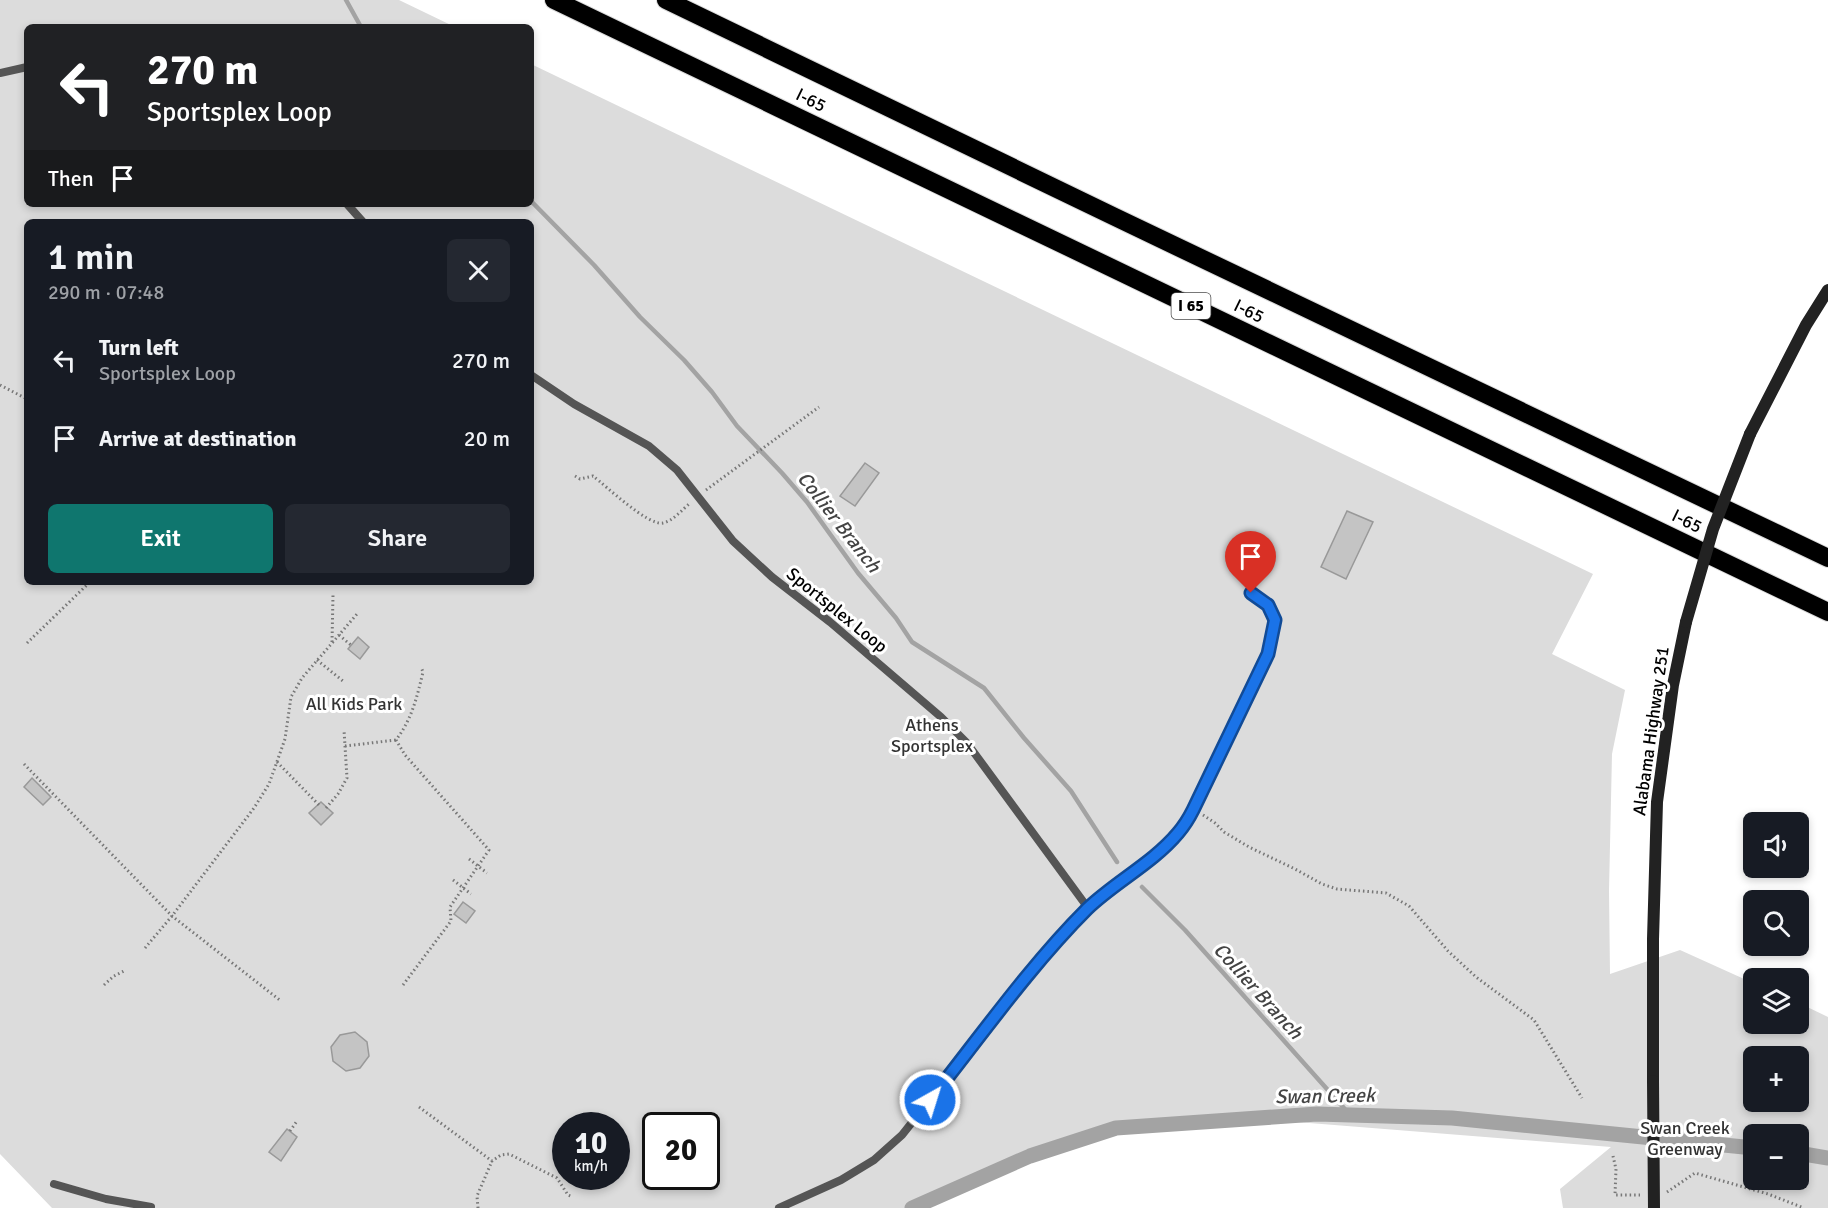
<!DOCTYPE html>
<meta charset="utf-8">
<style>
body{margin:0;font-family:Signika,sans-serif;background:#242831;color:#f1f3f6;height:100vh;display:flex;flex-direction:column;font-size:22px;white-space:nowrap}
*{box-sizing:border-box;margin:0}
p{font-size:20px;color:#9ea1a6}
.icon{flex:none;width:33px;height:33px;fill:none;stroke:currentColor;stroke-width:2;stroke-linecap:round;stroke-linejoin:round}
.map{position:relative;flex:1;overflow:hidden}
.drawer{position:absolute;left:24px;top:219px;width:510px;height:366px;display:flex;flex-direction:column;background:#171b24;border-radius:9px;box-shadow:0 3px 9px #0003}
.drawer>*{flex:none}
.hud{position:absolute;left:24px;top:24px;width:510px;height:183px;border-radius:9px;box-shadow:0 3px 9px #0003;background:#202124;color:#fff;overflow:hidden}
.buttons{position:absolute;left:1743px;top:812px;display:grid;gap:12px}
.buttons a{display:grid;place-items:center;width:66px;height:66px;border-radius:9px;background:#171b24;box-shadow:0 3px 9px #0003;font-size:30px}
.speed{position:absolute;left:552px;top:1112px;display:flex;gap:12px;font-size:30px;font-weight:700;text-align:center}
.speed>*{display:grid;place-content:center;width:78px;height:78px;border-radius:50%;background:#171b24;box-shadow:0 3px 9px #0003;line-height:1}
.speed small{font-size:15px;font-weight:400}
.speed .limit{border:3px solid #111;border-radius:9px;background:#fff;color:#111}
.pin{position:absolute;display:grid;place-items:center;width:51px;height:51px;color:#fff;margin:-62px -26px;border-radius:50% 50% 50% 0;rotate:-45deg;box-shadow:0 0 6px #0007}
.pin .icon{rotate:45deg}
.me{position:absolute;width:66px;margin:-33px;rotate:39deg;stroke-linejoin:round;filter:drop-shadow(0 0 4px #0008)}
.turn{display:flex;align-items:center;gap:21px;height:126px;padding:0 24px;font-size:27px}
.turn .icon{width:78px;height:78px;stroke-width:2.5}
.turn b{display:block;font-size:42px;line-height:51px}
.then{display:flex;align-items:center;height:57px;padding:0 24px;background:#0003;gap:12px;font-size:22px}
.round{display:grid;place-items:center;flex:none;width:63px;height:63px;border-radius:9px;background:#242831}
.head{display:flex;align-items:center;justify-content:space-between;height:102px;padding:0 24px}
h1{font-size:36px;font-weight:600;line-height:45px}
.primary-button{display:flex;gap:12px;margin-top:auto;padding:12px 24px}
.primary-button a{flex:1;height:69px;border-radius:9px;background:#0f766e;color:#fff;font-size:24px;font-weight:600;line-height:69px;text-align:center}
.primary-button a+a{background:#242831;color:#f1f3f6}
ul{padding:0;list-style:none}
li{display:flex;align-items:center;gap:18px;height:78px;padding:0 24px}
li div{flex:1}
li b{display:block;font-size:22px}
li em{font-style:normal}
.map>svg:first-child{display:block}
.green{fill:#dcdcdc;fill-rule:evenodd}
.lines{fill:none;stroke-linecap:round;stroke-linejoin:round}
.stream{stroke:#a3a3a3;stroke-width:4.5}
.canal{stroke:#a3a3a3;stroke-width:15}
.building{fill:#c4c4c4;stroke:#999;stroke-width:1.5}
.highway-casing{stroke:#dbdbdb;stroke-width:20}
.path{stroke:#777;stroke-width:3;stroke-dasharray:1.5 3;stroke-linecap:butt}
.lane{stroke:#555;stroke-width:8}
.secondary{stroke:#222;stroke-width:12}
.highway{stroke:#000;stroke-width:18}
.secondary-bridge{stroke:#222;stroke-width:12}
.route-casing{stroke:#114b97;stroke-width:15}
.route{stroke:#1a73e8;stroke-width:10}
.labels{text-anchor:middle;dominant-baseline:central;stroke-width:6;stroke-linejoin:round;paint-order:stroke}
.shield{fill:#fff;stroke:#4c4c4c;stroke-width:1.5}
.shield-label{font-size:16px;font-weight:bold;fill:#000}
.street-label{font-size:18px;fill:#000;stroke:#fff}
.park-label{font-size:18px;fill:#333;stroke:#fff}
.water-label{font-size:20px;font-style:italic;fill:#444;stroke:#fff}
</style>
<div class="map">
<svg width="1828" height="1208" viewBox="0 0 1828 1208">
<rect width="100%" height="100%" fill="#fff"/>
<path class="green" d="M0 0H399L455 27H27V204H531V64L1593 574 1552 654 1625 690 1612 754 1609 891 1610 974 1680 950 1753 983 1754 1023H1798L1799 1003 1828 1017V1208H1563L1560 1189 1611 1147 1284 1121H1186L1108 1133 1031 1154 909 1208H52L0 1154ZM27 222H531V582H27ZM1754 1056H1798V1101H1754ZM566 1125H616V1176H566ZM656 1125H706V1176H656ZM1754 1134H1798V1179H1754Z"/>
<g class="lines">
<g class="stream">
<polyline points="346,0 361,27"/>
<polyline points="531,201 594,265 640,317 684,360 712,392 737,426 782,473 807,502 858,573 896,618 912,642 984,688 1024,738 1071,791 1117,862"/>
<polyline points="1142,887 1185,930 1351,1116"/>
</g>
<g class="canal">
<polyline points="1798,1153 1828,1158"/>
<polyline points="912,1208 1030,1156 1116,1128 1317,1114 1452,1118 1754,1148"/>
</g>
</g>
<g class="building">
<polygon points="865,463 879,473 855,506 840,496"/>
<polygon points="1347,511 1373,522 1346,579 1321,567"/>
<polygon points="358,637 369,647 360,659 348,649"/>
<polygon points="32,778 51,797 43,805 24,787"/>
<polygon points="321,802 333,813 321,825 309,813"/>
<polygon points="463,902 475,911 466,923 454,914"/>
<polygon points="355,1032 367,1042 369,1056 360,1068 346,1071 333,1061 331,1047 340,1035"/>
<polygon points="287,1129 297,1137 281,1161 269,1152"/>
</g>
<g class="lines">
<g class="highway-casing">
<g id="highway">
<polyline points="554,0 1828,612"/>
<polyline points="666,0 1115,217 1828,558"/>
</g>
</g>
<g class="path">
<polyline points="0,385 27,399"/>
<path d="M575 476 580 479 593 476C606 486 648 526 663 523 673 521 683 509 690 503"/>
<polyline points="706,490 819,407"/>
<polyline points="339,635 352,646"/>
<polyline points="332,642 333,595"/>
<polyline points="27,643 90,582"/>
<polyline points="317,660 343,681"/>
<polyline points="345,746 396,740"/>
<polyline points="277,762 319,805"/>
<polyline points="24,764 172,916 281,1001"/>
<polyline points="326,808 338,794 347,778 344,730"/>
<polyline points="1203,815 1215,823 1224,832 1249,847 1295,869 1322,884 1337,889 1386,893 1409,906 1448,951 1476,977 1534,1020 1582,1098"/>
<polyline points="469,859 487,873"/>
<polyline points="453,880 471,894"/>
<polyline points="145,948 172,916 254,808 269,784 285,739 291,697 302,678 357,614"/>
<polyline points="104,985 114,976 124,971"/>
<path d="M403 985 451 921 450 907 489 850 405 755 396 740C412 719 417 697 423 672L421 667"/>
<polyline points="419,1107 492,1161 501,1155 509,1154 557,1178 568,1195 573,1197"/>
<polyline points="290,1131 297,1121"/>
<polyline points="1613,1156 1616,1169 1615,1195 1640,1195"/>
<polyline points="1667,1192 1695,1173 1768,1194 1804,1208"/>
<polyline points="478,1208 477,1196 492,1161"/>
</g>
<g class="lane">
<polyline points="0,73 27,67"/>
<polyline points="347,204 363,222"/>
<polyline points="531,375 574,404 649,446 677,470 733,541 772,577 830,622 941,717 967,743 1088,908"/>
<polyline points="54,1184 106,1199 151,1207"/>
<polyline points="779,1208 841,1180 874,1160 902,1135 1038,964 1088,908 1151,858 1178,833 1193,810 1268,654 1275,620 1268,605 1251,593"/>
</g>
<g class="secondary">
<polyline points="1750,434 1806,325 1828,290"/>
<polyline points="1653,1081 1653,939 1657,802 1673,685 1686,622"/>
</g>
<use href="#highway" class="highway"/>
<g class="secondary-bridge">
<polyline points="1686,622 1713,529 1750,434"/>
<polyline points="1653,1081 1654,1208"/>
</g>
</g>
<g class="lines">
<g class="route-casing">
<path id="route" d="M930 1100C980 1037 1030 966 1087 909 1115 882 1153 863 1178 833 1184 826 1189 818 1193 810L1268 654 1275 620 1268 605 1251 593"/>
</g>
<use href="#route" class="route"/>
</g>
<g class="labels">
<rect class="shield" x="1171.5" y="293" width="39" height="26" rx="4.5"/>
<g class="shield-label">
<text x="1191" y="306">I 65</text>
</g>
<g class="street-label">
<text transform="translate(811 100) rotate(26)">I-65</text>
<text transform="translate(1249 311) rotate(26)">I-65</text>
<text transform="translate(1687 521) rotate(26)">I-65</text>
<text transform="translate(837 610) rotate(39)">Sportsplex Loop</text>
<text transform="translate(1651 731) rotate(-82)">Alabama Highway 251</text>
</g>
<g class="park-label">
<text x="354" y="704">All Kids Park</text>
<text x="932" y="725">Athens<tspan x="932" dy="21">Sportsplex</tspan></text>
<text x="1685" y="1128">Swan Creek<tspan x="1685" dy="21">Greenway</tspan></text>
</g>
<g class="water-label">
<text transform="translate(839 522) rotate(52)">Collier Branch</text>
<text transform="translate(1258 991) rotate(48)">Collier Branch</text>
<text transform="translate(1325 1096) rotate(-1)">Swan Creek</text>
</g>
</g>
</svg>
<div class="buttons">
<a><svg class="icon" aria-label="sound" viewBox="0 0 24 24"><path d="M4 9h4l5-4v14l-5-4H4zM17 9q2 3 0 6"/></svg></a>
<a><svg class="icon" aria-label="search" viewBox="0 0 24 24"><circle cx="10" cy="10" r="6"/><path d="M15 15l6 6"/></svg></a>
<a><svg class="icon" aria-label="layers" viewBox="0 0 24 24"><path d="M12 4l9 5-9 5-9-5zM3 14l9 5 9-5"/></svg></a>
<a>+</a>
<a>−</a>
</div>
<div class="speed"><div>10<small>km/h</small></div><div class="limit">20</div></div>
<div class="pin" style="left:1251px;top:593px;background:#d93025"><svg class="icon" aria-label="arrive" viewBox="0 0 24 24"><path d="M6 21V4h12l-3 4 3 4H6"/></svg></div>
<svg class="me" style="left:930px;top:1100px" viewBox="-20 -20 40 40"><circle r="17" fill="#1a73e8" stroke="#fff" stroke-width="3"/><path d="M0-11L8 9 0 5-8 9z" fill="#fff"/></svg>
<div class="hud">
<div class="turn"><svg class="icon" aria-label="left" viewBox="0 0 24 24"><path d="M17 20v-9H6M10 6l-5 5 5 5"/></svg><div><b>270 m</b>Sportsplex Loop</div></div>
<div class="then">Then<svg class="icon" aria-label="arrive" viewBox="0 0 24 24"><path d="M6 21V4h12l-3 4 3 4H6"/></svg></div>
</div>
<section class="drawer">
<div class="head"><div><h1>1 min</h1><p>290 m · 07:48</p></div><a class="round"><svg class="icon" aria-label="close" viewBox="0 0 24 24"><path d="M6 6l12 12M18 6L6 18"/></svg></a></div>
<ul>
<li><svg class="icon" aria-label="left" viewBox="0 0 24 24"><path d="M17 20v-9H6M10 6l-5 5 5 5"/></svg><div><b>Turn left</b><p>Sportsplex Loop</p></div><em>270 m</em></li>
<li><svg class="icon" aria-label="arrive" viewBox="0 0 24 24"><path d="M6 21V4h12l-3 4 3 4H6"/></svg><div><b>Arrive at destination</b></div><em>20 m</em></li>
</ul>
<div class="primary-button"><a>Exit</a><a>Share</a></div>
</section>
</div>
